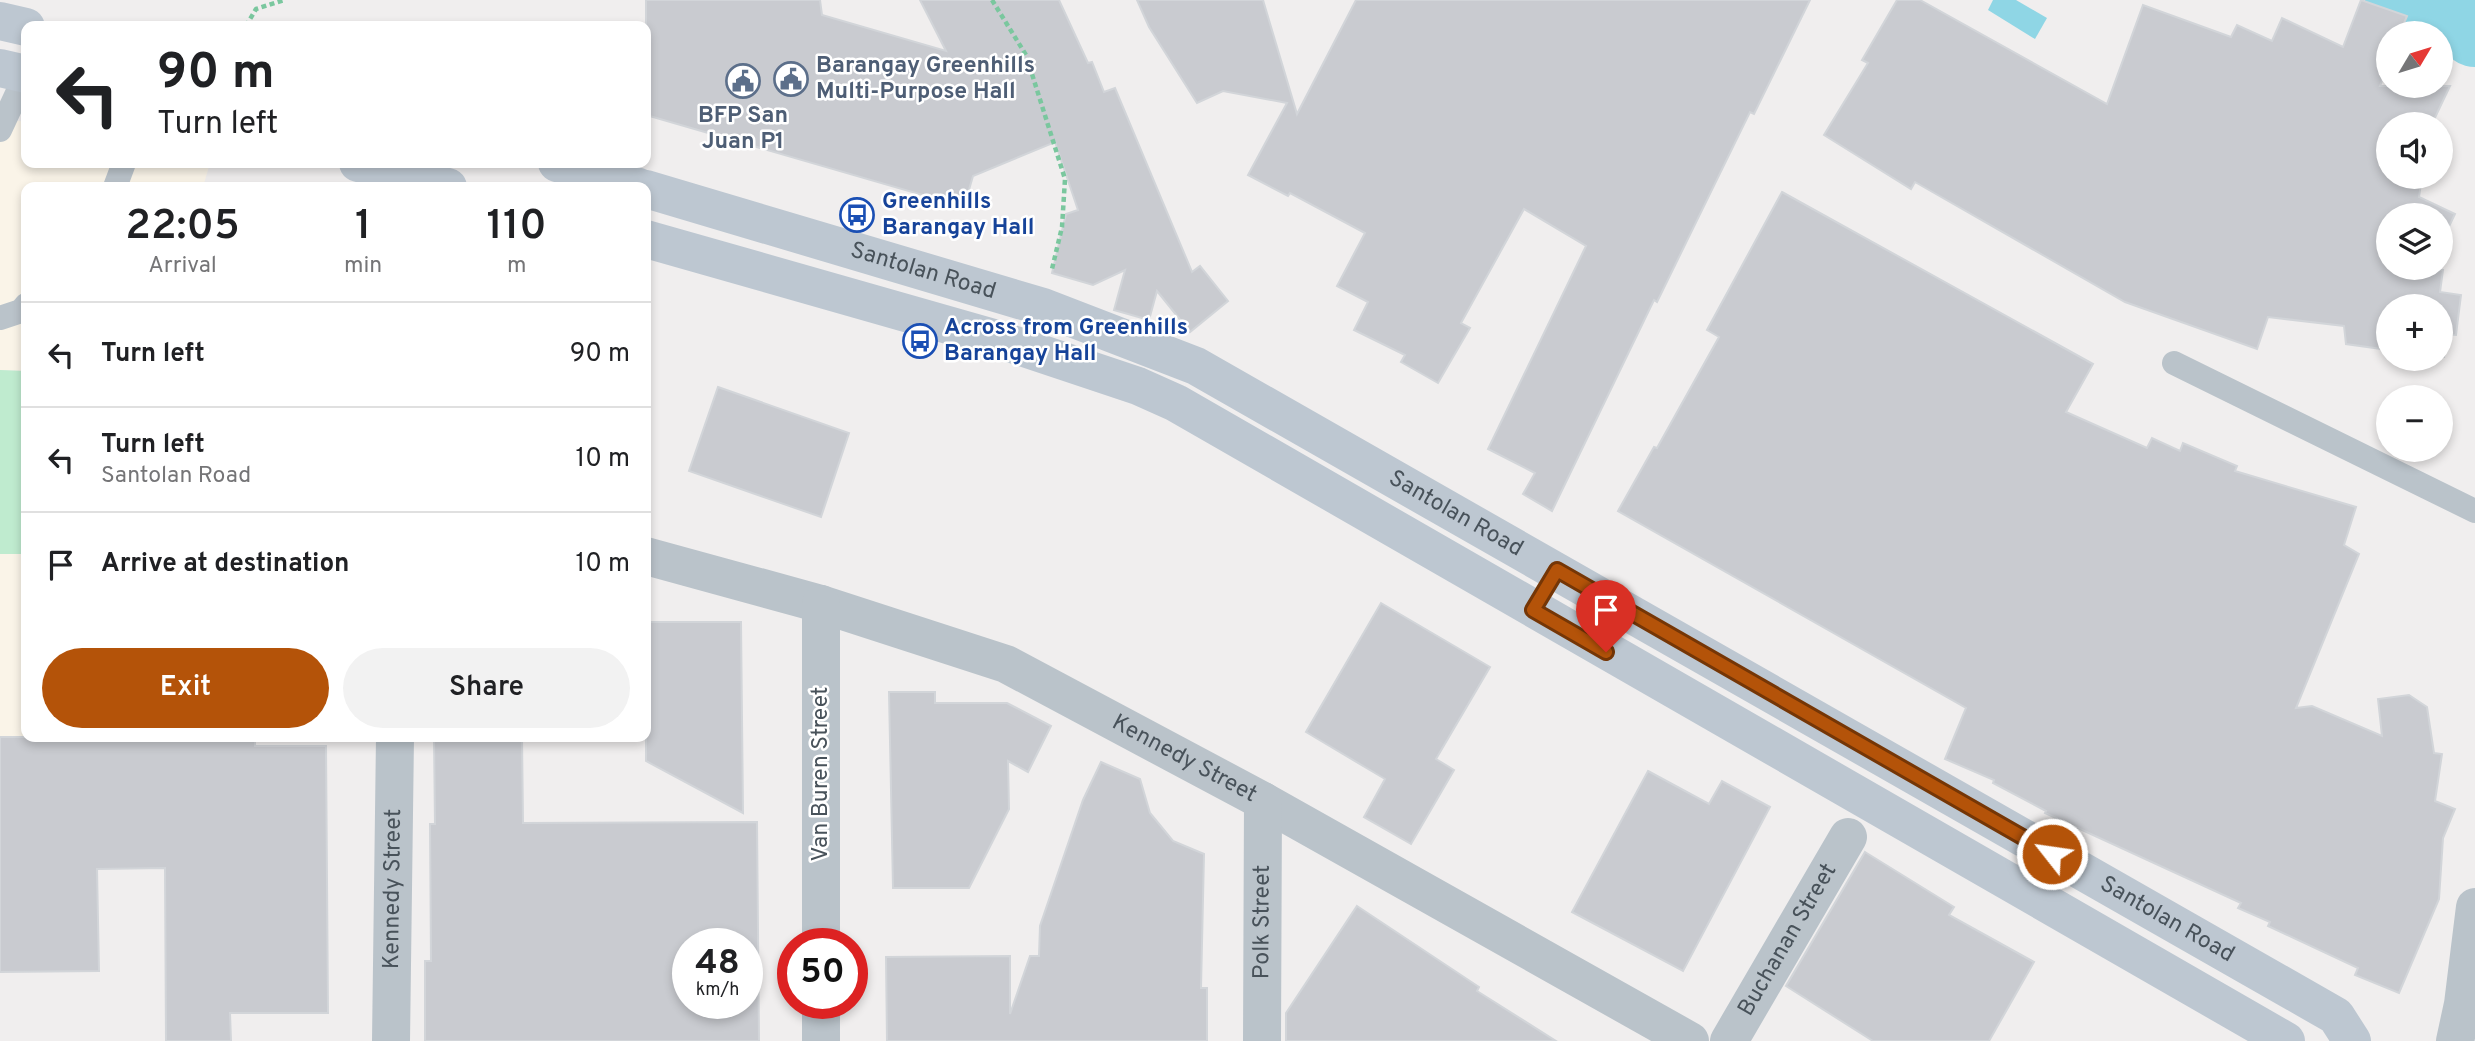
<!DOCTYPE html>
<meta charset="utf-8">
<style>
body{margin:0;font-family:Overpass,sans-serif;background:#f2f2f2;color:#202124;height:100vh;display:flex;flex-direction:column;font-size:26px;white-space:nowrap}
*{box-sizing:border-box;margin:0}
p{font-size:23px;color:#757577}
.icon{flex:none;width:38px;height:38px;fill:none;stroke:currentColor;stroke-width:2;stroke-linecap:round;stroke-linejoin:round}
.map{position:relative;flex:1;overflow:hidden}
.panel{position:absolute;left:21px;top:182px;width:630px;height:560px;display:flex;flex-direction:column;background:#fff;border-radius:14px;box-shadow:0 4px 10px #0003}
.panel>*{flex:none}
.guide{position:absolute;left:21px;top:21px;width:630px;height:147px;border-radius:14px;box-shadow:0 4px 10px #0003;background:#fff;color:#202124;overflow:hidden}
.needle{width:46px;rotate:52deg}
.controls{position:absolute;left:2376px;top:21px;display:grid;gap:14px}
.controls a{display:grid;place-items:center;width:77px;height:77px;border-radius:50%;background:#fff;box-shadow:0 4px 10px #0003;font-size:35px}
.speed{position:absolute;left:672px;top:928px;display:flex;gap:14px;font-size:35px;font-weight:700;text-align:center}
.speed>*{display:grid;place-content:center;width:91px;height:91px;border-radius:50%;background:#fff;box-shadow:0 4px 10px #0003;line-height:1}
.speed small{font-size:18px;font-weight:400}
.speed .limit{border:10px solid #d22;background:#fff;color:#111}
.pin{position:absolute;display:grid;place-items:center;width:60px;height:60px;color:#fff;margin:-72px -30px;border-radius:50% 50% 50% 0;rotate:-45deg;box-shadow:0 0 7px #0007}
.pin .icon{rotate:45deg}
.me{position:absolute;width:77px;margin:-38px;rotate:300deg;stroke-linejoin:round;filter:drop-shadow(0 0 5px #0008)}
.turn{display:flex;align-items:center;gap:24px;height:147px;padding:0 21px;font-size:32px}
.turn .icon{width:91px;height:91px;stroke-width:2.5}
.turn b{display:block;font-size:49px;line-height:60px}
.eta{display:flex;justify-content:space-evenly;align-items:center;height:119px;text-align:center}
.eta b{font-size:42px;font-weight:600;line-height:49px}
.cta{display:flex;gap:14px;margin-top:auto;padding:14px 21px}
.cta a{flex:1;height:80px;border-radius:42px;background:#b45309;color:#fff;font-size:28px;font-weight:600;line-height:80px;text-align:center}
.cta a+a{background:#f2f2f2;color:#202124}
ul{padding:0;list-style:none}
li{display:flex;align-items:center;gap:21px;height:105px;padding:0 21px;border-top:2px solid #e0e0e0}
li div{flex:1}
li b{display:block;font-size:26px}
li em{font-style:normal}
.map>svg:first-child{display:block}
.commercial{fill:#faf4e8}
.green{fill:#bfebcf}
.water{fill:#8fd6e5}
.lines{fill:none;stroke-linecap:round;stroke-linejoin:round}
.river{stroke:#8fd6e5;stroke-width:74}
.building{fill:#c9cbd0;stroke:#d2d5d9;stroke-width:2;fill-rule:evenodd}
.path{stroke:#7ac79e;stroke-width:4.5;stroke-dasharray:5 3.5;stroke-linecap:butt}
.lane{stroke:#bac3ca;stroke-width:24}
.street{stroke:#bac3ca;stroke-width:38}
.secondary{stroke:#bdc7d1;stroke-width:38}
.route-casing{stroke:#753606;stroke-width:18}
.route{stroke:#b45309;stroke-width:12}
.labels{text-anchor:middle;dominant-baseline:central;stroke-width:5;stroke-linejoin:round;paint-order:stroke}
.service-label{font-size:23px;font-weight:bold;fill:#4e5e75;stroke:#fff;text-anchor:start}
.transit-label{font-size:23px;font-weight:bold;fill:#164399;stroke:#fff;text-anchor:start}
.street-label{font-size:23px;fill:#48525a;stroke:#fff}
</style>
<div class="map">
<svg width="2475" height="1041" viewBox="0 0 2475 1041">
<rect width="100%" height="100%" fill="#f0eeee"/>
<g class="commercial">
<polygon points="0,118 26,122 26,163 210,163 203,187 26,187 26,371 0,370"/>
<polygon points="0,554 26,554 26,737 118,737 120,869 0,870"/>
</g>
<polygon class="green" points="0,370 26,371 26,554 0,554"/>
<polygon class="water" points="1993,0 2016,0 2047,18 2035,39 1988,10"/>
<g class="lines">
<polyline class="river" points="2402,0 2453,13 2475,30"/>
</g>
<g class="building">
<polygon points="646,0 820,0 822,15 946,51 920,0 1059,0 1088,63 1092,62 1104,92 1115,88 1192,272 1200,266 1228,301 1190,332 1157,291 1149,320 1114,310 1125,270 1093,285 1052,273 1066,214 1078,210 1055,142 973,176 964,207 646,115"/>
<polygon points="1137,0 1263,0 1297,114 1356,0 1810,0 1754,114 1750,112 1657,302 1654,300 1552,511 1523,494 1535,473 1488,449 1586,246 1524,209 1461,323 1470,328 1438,383 1401,362 1405,355 1354,330 1368,302 1337,286 1365,233 1290,193 1288,196 1248,175 1287,103 1223,91 1197,103 1149,27"/>
<polygon points="1897,0 1920,0 2107,104 2143,5 2231,37 2237,25 2272,41 2282,18 2343,47 2361,0 2407,16 2400,33 2389,33 2389,63 2380,86 2450,86 2432,124 2389,124 2389,177 2422,177 2419,197 2455,214 2441,243 2441,215 2389,215 2389,268 2443,270 2440,292 2461,295 2456,335 2447,334 2444,357 2441,357 2441,306 2389,306 2389,350 2346,344 2344,326 2268,317 2257,349 2125,302 1915,182 1911,189 1824,135 1868,63 1862,60"/>
<polygon points="1782,192 2093,364 2066,412 2147,448 2152,438 2180,451 2183,443 2237,466 2235,471 2356,507 2344,545 2359,554 2296,708 2312,706 2382,736 2378,699 2409,695 2427,707 2434,753 2442,754 2435,801 2455,809 2443,838 2439,899 2399,993 2355,975 2358,968 2268,926 2270,922 2238,908 2241,903 2045,813 2046,811 1993,783 1994,780 1945,759 1966,708 1618,511 1654,447 1657,448 1719,337 1707,330"/>
<polygon points="718,387 849,433 821,517 689,471"/>
<polygon points="1381,603 1490,667 1436,759 1454,770 1411,844 1364,817 1385,779 1306,732"/>
<polygon points="646,622 741,622 743,813 646,761"/>
<polygon points="889,692 935,692 935,703 1007,703 1051,726 1028,772 1008,761 1009,809 969,888 893,888"/>
<polygon points="0,737 255,737 255,746 326,746 328,1013 230,1013 231,1041 166,1041 165,868 97,869 99,971 0,972"/>
<path d="M434 737H522L523 823 757 822 759 1041H425V961H431L430 824H435ZM688 943H747V1003H688Z"/>
<polygon points="1101,762 1140,779 1150,813 1173,841 1204,854 1201,988 1207,988 1207,1041 887,1041 886,957 1010,956 1010,1014 1030,956 1039,956 1040,926 1083,800"/>
<polygon points="1648,771 1709,804 1722,781 1770,807 1683,971 1572,912"/>
<polygon points="1865,852 1954,907 1949,915 2034,962 1989,1041 1873,1041 1786,986"/>
<polygon points="1357,906 1479,987 1477,991 1556,1041 1286,1041 1286,1013"/>
</g>
<g class="lines">
<g class="path">
<polyline points="992,0 1026,55 1065,179 1062,227 1052,269"/>
<polyline points="246,26 256,9 284,0"/>
</g>
<g class="lane">
<polyline points="0,130 26,74"/>
<polyline points="115,187 124,163"/>
<polyline points="0,318 21,311 26,305"/>
<polyline points="2174,363 2475,511"/>
</g>
<g class="street">
<path id="s1" d="M646 556 821 604 1006 664 1263 801 1690 1041"/>
<polyline points="821,604 821,943"/>
<polyline points="821,1003 821,1041"/>
<path id="s2" d="M391 1041 395 737"/>
<path id="s3" d="M1262 1041 1263 801"/>
<path id="s4" d="M1729 1041 1848 837"/>
<polyline points="2455,1041 2463,1004 2475,907"/>
</g>
<g class="secondary">
<polyline points="0,21 26,27"/>
<polyline points="0,68 26,74"/>
<polyline points="358,163 448,187"/>
<polyline points="557,163 639,187"/>
<path id="s5" d="M646 189 1043 307 1196 366 2336 1016 2352 1041"/>
<polyline points="646,239 997,339 1138,386 1176,403 2286,1041"/>
</g>
</g>
<g class="lines">
<g class="route-casing">
<polyline id="route" points="1606,652 1533,610 1557,570 2052,854"/>
</g>
<use href="#route" class="route"/>
</g>
<defs>
<g id="civic-ring" transform="scale(1.75)"><circle r="9.5" fill="#fff" stroke="#5c6f8a" stroke-width="1.5"/><path d="M-.6-6.5H3V-4.5H.6V-3L4-1V1h2V6H-6V1h2V-1L-.6-3ZM-1.2 2.5V6h2.4V2.5Z" fill="#5c6f8a"/></g>
<g id="bus-ring" transform="scale(1.75)"><circle r="9.5" fill="#fff" stroke="#1a4fb4" stroke-width="1.5"/><path d="M-5-6H5V4H4V6H2V4H-2V6H-4V4H-5ZM-3.5-4V0h7V-4ZM-3.5 1.2v1.5H-2V1.2ZM2 1.2v1.5H3.5V1.2Z" fill="#1a4fb4"/></g>
</defs>
<g fill-rule="evenodd">
<use href="#civic-ring" x="791" y="79"/>
<use href="#civic-ring" x="743" y="81"/>
<use href="#bus-ring" x="857" y="215"/>
<use href="#bus-ring" x="920" y="341"/>
</g>
<g class="labels">
<g class="service-label">
<text x="816" y="66">Barangay Greenhills<tspan x="816" dy="26">Multi-Purpose Hall</tspan></text>
<text x="743" y="116" text-anchor="middle">BFP San<tspan x="743" dy="26">Juan P1</tspan></text>
</g>
<g class="transit-label">
<text x="882" y="202">Greenhills<tspan x="882" dy="26">Barangay Hall</tspan></text>
<text x="944" y="328">Across from Greenhills<tspan x="944" dy="26">Barangay Hall</tspan></text>
</g>
<g class="street-label">
<text stroke="none"><textPath href="#s5" startOffset="289">Santolan Road</textPath></text>
<text stroke="none"><textPath href="#s5" startOffset="877">Santolan Road</textPath></text>
<text stroke="none"><textPath href="#s1" startOffset="578">Kennedy Street</textPath></text>
<text transform="translate(821 774) rotate(-90)">Van Buren Street</text>
<text stroke="none"><textPath href="#s2" startOffset="152">Kennedy Street</textPath></text>
<text stroke="none"><textPath href="#s5" startOffset="1696">Santolan Road</textPath></text>
<text stroke="none"><textPath href="#s3" startOffset="119">Polk Street</textPath></text>
<text stroke="none"><textPath href="#s4" startOffset="117">Buchanan Street</textPath></text>
</g>
</g>
</svg>
<div class="controls">
<a><svg class="needle" viewBox="-14 -14 28 28"><path d="M0-13l5 13h-10z" fill="#e53935"/><path d="M0 13l5-13h-10z" fill="#757577"/></svg></a>
<a><svg class="icon" aria-label="sound" viewBox="0 0 24 24"><path d="M4 9h4l5-4v14l-5-4H4zM17 9q2 3 0 6"/></svg></a>
<a><svg class="icon" aria-label="layers" viewBox="0 0 24 24"><path d="M12 4l9 5-9 5-9-5zM3 14l9 5 9-5"/></svg></a>
<a>+</a>
<a>−</a>
</div>
<div class="speed"><div>48<small>km/h</small></div><div class="limit">50</div></div>
<div class="pin" style="left:1606px;top:652px;background:#d93025"><svg class="icon" aria-label="arrive" viewBox="0 0 24 24"><path d="M6 21V4h12l-3 4 3 4H6"/></svg></div>
<svg class="me" style="left:2052px;top:854px" viewBox="-20 -20 40 40"><circle r="17" fill="#b45309" stroke="#fff" stroke-width="3"/><path d="M0-11L8 9 0 5-8 9z" fill="#fff"/></svg>
<div class="guide">
<div class="turn"><svg class="icon" aria-label="left" viewBox="0 0 24 24"><path d="M17 20v-9H6M10 6l-5 5 5 5"/></svg><div><b>90 m</b>Turn left</div></div>
</div>
<section class="panel">
<div class="eta">
<div><b>22:05</b><p>Arrival</p></div>
<div><b>1</b><p>min</p></div>
<div><b>110</b><p>m</p></div>
</div>
<ul>
<li><svg class="icon" aria-label="left" viewBox="0 0 24 24"><path d="M17 20v-9H6M10 6l-5 5 5 5"/></svg><div><b>Turn left</b></div><em>90 m</em></li>
<li><svg class="icon" aria-label="left" viewBox="0 0 24 24"><path d="M17 20v-9H6M10 6l-5 5 5 5"/></svg><div><b>Turn left</b><p>Santolan Road</p></div><em>10 m</em></li>
<li><svg class="icon" aria-label="arrive" viewBox="0 0 24 24"><path d="M6 21V4h12l-3 4 3 4H6"/></svg><div><b>Arrive at destination</b></div><em>10 m</em></li>
</ul>
<div class="cta"><a>Exit</a><a>Share</a></div>
</section>
</div>
